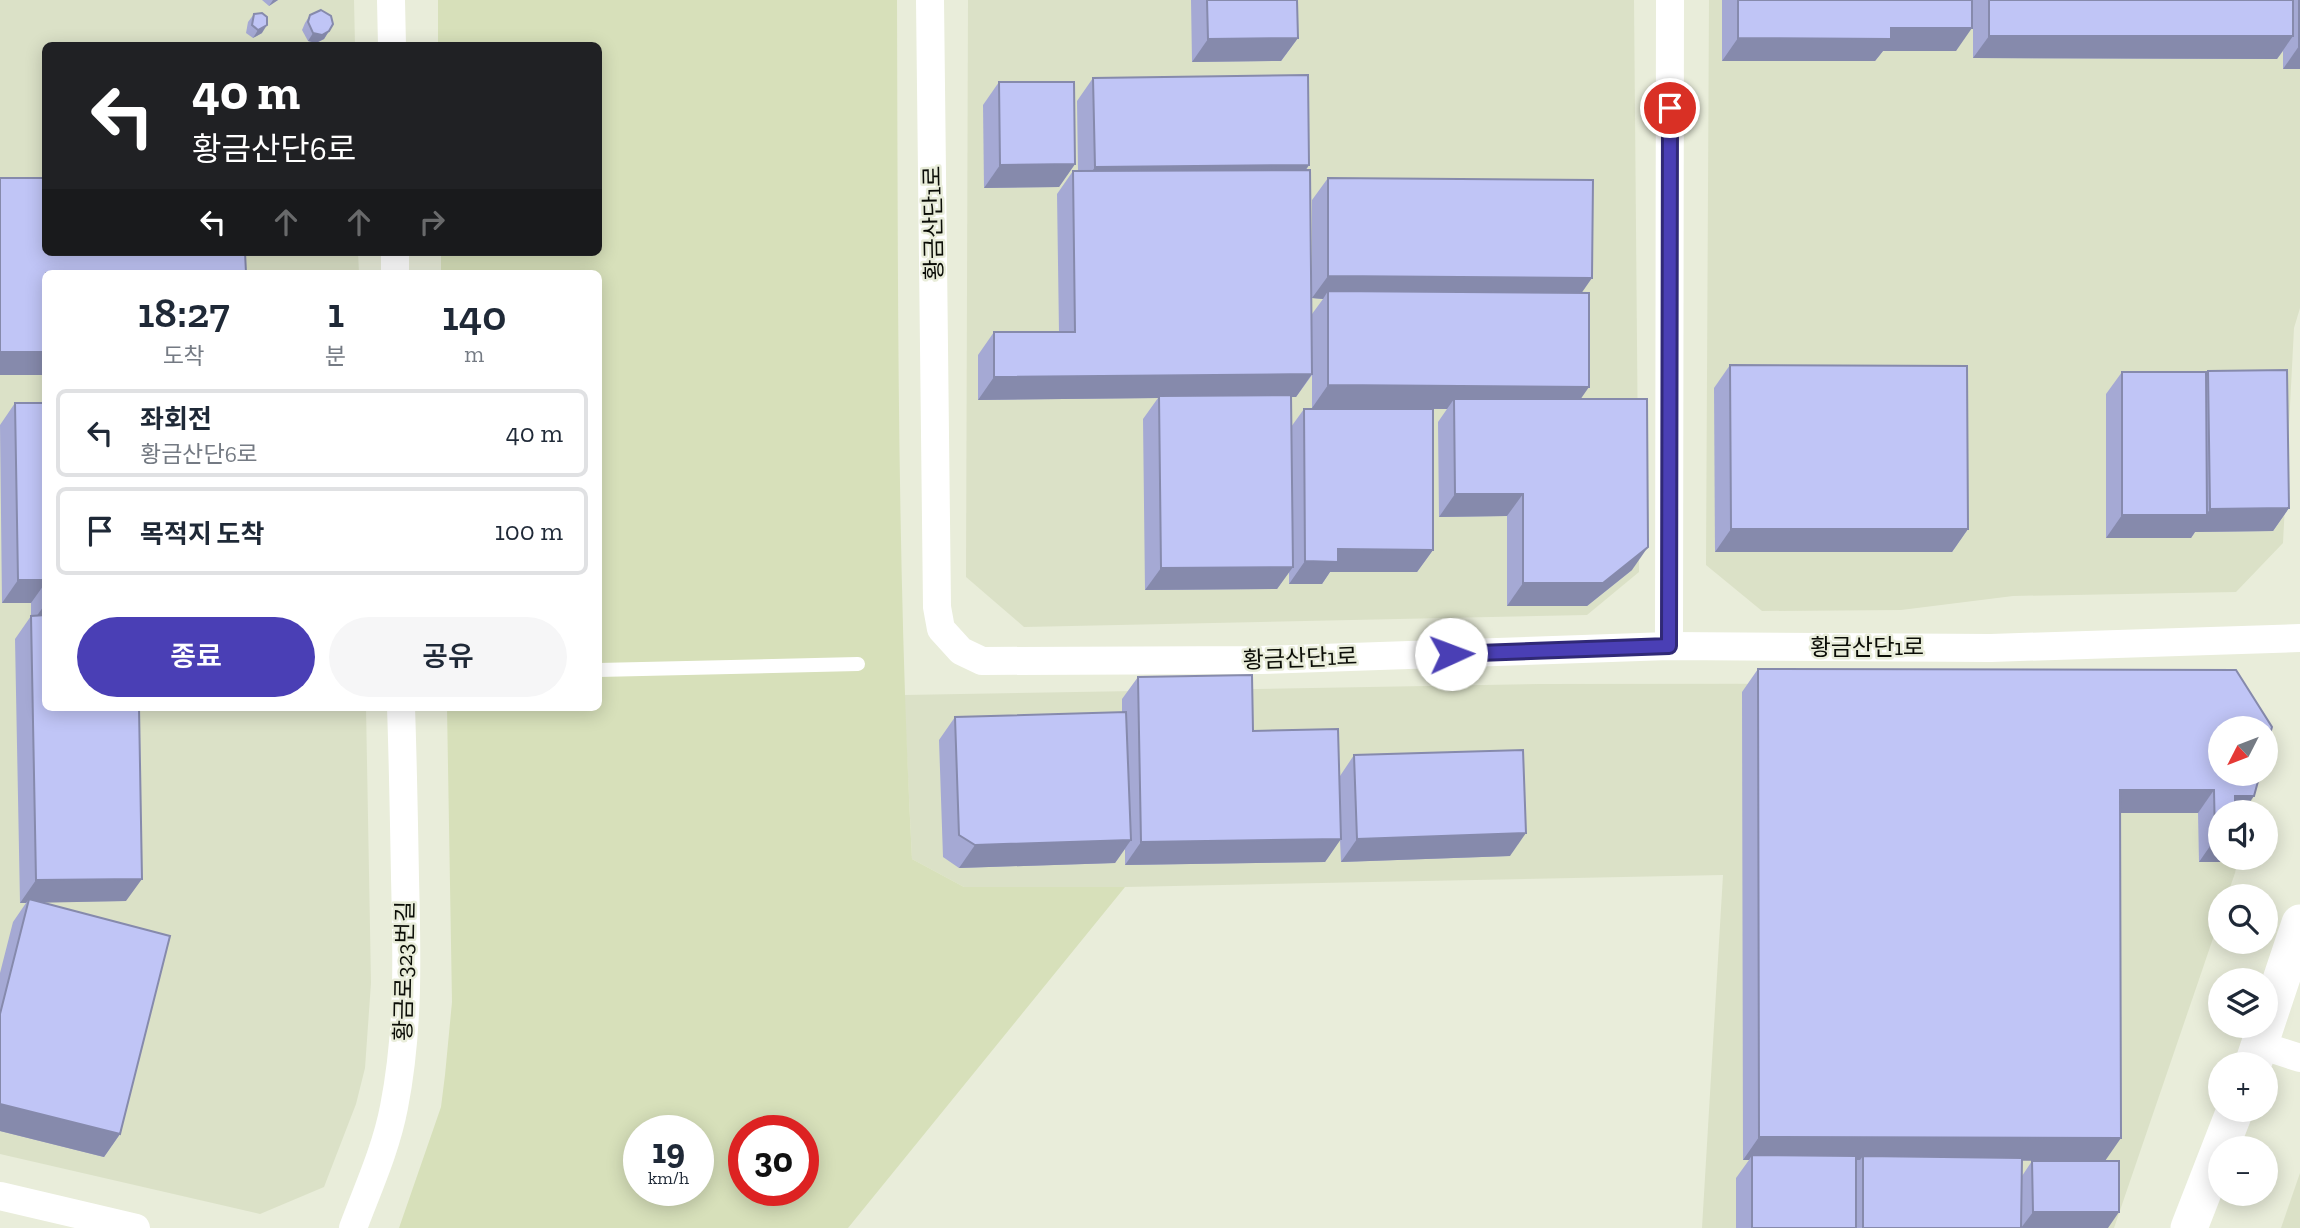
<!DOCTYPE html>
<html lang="ko">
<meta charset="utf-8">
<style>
body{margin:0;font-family:"Zilla Slab","Noto Sans KR",serif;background:#f6f6f7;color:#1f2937;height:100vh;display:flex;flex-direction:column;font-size:26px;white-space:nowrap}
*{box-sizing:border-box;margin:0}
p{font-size:23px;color:#747a83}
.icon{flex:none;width:38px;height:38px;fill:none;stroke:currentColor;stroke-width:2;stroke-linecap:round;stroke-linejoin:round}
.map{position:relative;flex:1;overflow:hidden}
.side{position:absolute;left:42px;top:270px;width:560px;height:441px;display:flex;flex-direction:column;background:#fff;border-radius:10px;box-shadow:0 4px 18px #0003}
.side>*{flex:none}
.hud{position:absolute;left:42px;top:42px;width:560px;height:214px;border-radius:10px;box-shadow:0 4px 18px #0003;background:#202124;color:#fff;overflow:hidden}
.needle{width:46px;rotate:228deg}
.controls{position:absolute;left:2208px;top:716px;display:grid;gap:14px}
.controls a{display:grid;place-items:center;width:70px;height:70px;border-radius:50%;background:#fff;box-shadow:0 4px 18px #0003;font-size:35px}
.speed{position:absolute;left:623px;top:1115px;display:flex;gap:14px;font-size:35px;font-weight:700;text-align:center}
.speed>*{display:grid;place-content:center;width:91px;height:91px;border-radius:50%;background:#fff;box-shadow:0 4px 18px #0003;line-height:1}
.speed small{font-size:18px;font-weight:400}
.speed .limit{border:10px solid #d22;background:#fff;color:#111}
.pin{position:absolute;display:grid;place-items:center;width:60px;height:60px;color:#fff;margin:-30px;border:4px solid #fff;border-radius:50%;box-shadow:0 2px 7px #0007}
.me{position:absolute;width:77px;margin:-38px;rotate:88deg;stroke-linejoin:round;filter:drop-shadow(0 0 5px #0008)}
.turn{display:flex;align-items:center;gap:24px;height:147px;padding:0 35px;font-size:32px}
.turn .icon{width:91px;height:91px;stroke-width:2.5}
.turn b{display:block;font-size:49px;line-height:60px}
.lanes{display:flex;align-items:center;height:66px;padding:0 35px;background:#0003;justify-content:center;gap:35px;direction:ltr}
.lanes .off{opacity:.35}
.eta{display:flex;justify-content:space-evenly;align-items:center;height:119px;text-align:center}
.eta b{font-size:42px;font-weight:600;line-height:49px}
.cta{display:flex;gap:14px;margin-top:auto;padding:14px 35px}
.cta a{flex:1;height:80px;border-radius:42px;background:#4a3fb5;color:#fff;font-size:28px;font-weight:600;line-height:80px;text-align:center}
.cta a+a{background:#f6f6f7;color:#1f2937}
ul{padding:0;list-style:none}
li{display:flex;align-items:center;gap:21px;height:88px;margin:0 14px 10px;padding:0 21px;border:4px solid #e0e1e3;border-radius:10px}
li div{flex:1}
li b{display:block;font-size:26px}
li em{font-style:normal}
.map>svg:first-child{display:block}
.built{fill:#dbe1c7}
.green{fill:#d7e0ba;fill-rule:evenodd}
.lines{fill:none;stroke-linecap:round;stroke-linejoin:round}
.service{stroke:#fff;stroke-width:14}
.minor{stroke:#fff;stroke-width:28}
.tertiary{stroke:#fff;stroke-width:37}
.wall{fill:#a5a9d4;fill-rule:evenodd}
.shaded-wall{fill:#868aac}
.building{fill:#c0c5f6;stroke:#868aac;stroke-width:2}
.route-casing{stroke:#302976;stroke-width:18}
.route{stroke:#4a3fb5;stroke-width:12}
.labels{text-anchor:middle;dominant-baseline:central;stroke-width:5;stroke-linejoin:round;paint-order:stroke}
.street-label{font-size:23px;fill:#0b0d07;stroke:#e9edda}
</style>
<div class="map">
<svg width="2300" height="1228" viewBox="0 0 2300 1228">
<rect width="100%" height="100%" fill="#e9edda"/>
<g class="built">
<polygon points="0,0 354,0 355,45 46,46 46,252 358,252 359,273 46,273 46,707 366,707 371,983 365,1068 356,1104 324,1187 260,1214 0,1154"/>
<polygon points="968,0 1634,0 1639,572 1587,615 1024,627 966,577"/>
<polygon points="1709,0 2300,0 2300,308 2294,328 2283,543 2236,592 2013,596 1901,610 1762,611 1706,565"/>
<polygon points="2223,683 2221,774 2259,774 2249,812 2221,812 2221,858 2238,858 2235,873 2227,896 2221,896 2221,915 2114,1228 1702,1228 1723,875 1125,887 964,887 912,859 904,695 1539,684"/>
<polygon points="2300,1173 2300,1228 2281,1228"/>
</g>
<path class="green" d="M438 0H897C898 286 897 573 912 859L964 887H1125L848 1228H399L441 1107 445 1075 452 1002 447 707H598V273H441V252H598V46L438 45ZM639 1130H698V1190H639ZM744 1130H803V1190H744Z"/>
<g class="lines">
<polyline class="service" points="598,670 858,664"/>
<g class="minor">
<polyline points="391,0 392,46"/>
<polyline points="930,0 937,607 941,629 961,651 982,661 1261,660 1669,646 1991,648 2300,638"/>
<polyline points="395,252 395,273"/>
<polyline points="1669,646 1670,0"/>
<polyline points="2260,1045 2300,1058"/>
<polyline points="0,1196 136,1228"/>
<path d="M353 1228C368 1188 386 1149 394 1107 409 1031 407 954 405 878 404 821 403 764 401 707"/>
</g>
<g class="tertiary">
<polyline points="2253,1064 2300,923"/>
<polyline points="2189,1228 2235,1110"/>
</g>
</g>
<g class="wall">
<polygon points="262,0 278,0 269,6"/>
<polygon points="1191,0 1302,0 1297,0 1298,38 1281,61 1192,62"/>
<polygon points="1722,0 1972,0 1956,51 1883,51 1875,61 1722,61"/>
<polygon points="1973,0 2300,0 2300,69 2283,69 2283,51 2277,59 1973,58"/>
<polygon points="254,14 262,33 253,38 246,33 248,22"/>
<polygon points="310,15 329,31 324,39 316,43 308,41 302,30 305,23"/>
<path d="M1093 78 1309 165 1306 170 1312 314 1323 299 1312 298V200L1328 178 1582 293 1581 399 1632 570 1587 606H1507V516L1439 517 1438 422 1447 409H1433V550L1417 572H1330L1322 584H1289V572L1277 589 1145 590 1143 419 1158 398 978 400V355L994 332H1059L1057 194 1073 171H1078L1077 101ZM1312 375V408L1401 409H1304L1291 427V397H1296Z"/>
<polygon points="999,82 1075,164 1059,187 984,188 983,105"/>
<polygon points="1730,365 1968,529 1952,552 1715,552 1714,388"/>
<polygon points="2208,371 2289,508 2273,531 2195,532 2191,538 2106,538 2106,394 2122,372 2206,374"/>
<polygon points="15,403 46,403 46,707 126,901 40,902 120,1134 104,1157 0,1131 0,973 13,922 26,903 20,903 15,639 31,616 31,603 2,603 0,425"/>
<polygon points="1758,669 2236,670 2221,812 2220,862 2199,862 2198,813 2120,813 2105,1161 2022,1160 2022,1176 2032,1161 2108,1228 1736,1228 1736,1178 1749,1160 1743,1160 1742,692"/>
<polygon points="1138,677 1253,731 1340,776 1354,755 1510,856 1341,862 1340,840 1325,862 1125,865 1125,849 1115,863 959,868 943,857 939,740 955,717 1122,712 1122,699"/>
</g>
<g class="shaded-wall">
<polygon points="273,0 278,0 269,6"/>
<polygon points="267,25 262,33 253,38 258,30"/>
<polygon points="1891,28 1972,28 1956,51 1883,51 1875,61 1722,61 1738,38"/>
<polygon points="329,31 324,39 316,43 308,41 313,33"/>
<polygon points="1989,36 2293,36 2277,59 1973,58"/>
<polygon points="1298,38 1281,61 1192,62 1208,39"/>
<polygon points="2299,46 2300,46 2300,69 2283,69"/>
<polygon points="1075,164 1059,187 984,188 1000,165"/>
<polygon points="1309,165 1293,188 1079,190 1095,167"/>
<polygon points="1328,276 1592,278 1576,301 1328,291 1323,299 1312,298"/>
<rect x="0" y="352" width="46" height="23"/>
<polygon points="1312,374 1296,397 1159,398 1159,396 1158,398 978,400 994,377"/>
<polygon points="1328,385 1589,387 1573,410 1454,399 1447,409 1312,408"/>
<polygon points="1455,494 1523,494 1507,516 1439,517"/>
<polygon points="2289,508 2273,531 2195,532 2191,538 2106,538 2122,515 2206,515 2210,509"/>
<polygon points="1731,529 1968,529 1952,552 1715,552"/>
<polygon points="1648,547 1632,570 1587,606 1507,606 1523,583"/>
<polygon points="1338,549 1433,550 1417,572 1330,572 1322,584 1289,584 1305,561"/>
<polygon points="1293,567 1277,589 1145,590 1161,568"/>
<polygon points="18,580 46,580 46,582 31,603 2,603"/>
<polygon points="46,603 46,623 31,624"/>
<polygon points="2120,790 2214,790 2198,813 2104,813"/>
<polygon points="2235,796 2254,796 2243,812 2224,812"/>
<polygon points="1526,833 1510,856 1341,862 1357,839"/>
<polygon points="1341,839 1325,862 1125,865 1141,842"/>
<polygon points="2215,839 2221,839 2221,858 2223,858 2220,862 2199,862"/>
<polygon points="1131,840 1115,863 959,868 975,845"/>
<polygon points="142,879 126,901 28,903 29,899 26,903 20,903 36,880"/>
<polygon points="0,1104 120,1134 104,1157 0,1131"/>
<polygon points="1759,1137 2121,1138 2105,1161 1863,1160 1863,1156 1860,1160 1752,1160 1752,1155 1749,1160 1743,1160"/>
<polygon points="2033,1212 2119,1212 2108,1228 2021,1228"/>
</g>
<g class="building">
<polygon points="1207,0 1297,0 1298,38 1208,39"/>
<polygon points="1738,0 1972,0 1972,28 1891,28 1891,39 1738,38"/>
<rect x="1989" y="0" width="304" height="36"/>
<rect x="2299" y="0" width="1" height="46"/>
<polygon points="321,10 331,16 333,24 329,31 322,35 313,33 308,22 310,15"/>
<polygon points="262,13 267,17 267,25 258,30 252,25 254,14"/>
<polygon points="1308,75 1309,165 1095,167 1093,78"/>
<polygon points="999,82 1074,82 1075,164 1000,165"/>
<polygon points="1310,170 1312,374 994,377 994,332 1075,332 1073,171"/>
<polygon points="0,178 46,178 46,252 245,252 246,273 46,273 46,352 0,352"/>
<polygon points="1328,178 1593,180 1592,278 1328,276"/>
<polygon points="1328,291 1589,293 1589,387 1328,385"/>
<polygon points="1730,365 1967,366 1968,529 1731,529"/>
<polygon points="2287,370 2289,508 2210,509 2208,371"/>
<polygon points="2122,372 2206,372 2207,515 2122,515"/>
<polygon points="1291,395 1293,567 1161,568 1159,396"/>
<polygon points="1454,399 1647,399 1648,547 1603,583 1523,583 1523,494 1455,494"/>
<polygon points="15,403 46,403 46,580 18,580"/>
<polygon points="1304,409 1433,409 1433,550 1338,549 1338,562 1305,561"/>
<polygon points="46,615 46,707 139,707 142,879 36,880 31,616"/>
<polygon points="1758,669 2236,670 2272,727 2266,748 2266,728 2221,728 2221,774 2260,774 2254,796 2235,796 2235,812 2221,812 2221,839 2215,839 2214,790 2120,790 2121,1138 1759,1137"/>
<polygon points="1252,675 1253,731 1338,729 1341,839 1141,842 1138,677"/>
<polygon points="1126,712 1131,840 975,845 959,835 955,717"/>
<polygon points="1523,750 1526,833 1357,839 1354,755"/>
<polygon points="29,899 170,936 120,1134 0,1104 0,1014"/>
<polygon points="1752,1155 1856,1156 1856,1228 1752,1228"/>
<polygon points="1863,1156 2022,1158 2021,1228 1863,1228"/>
<polygon points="2032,1161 2119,1161 2119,1212 2033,1212"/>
</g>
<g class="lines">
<g class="route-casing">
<polyline id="route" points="1451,654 1669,646 1670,108"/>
</g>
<use href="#route" class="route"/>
</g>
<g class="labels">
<g class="street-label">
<text transform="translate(933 223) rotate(-91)">황금산단1로</text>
<text x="1867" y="647">황금산단1로</text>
<text transform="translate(1300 658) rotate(-2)">황금산단1로</text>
<text transform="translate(404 971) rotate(-89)">황금로323번길</text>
</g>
</g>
</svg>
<div class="controls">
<a><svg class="needle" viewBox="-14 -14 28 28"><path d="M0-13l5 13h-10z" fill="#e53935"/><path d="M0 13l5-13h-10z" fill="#747a83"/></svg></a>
<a><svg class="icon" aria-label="sound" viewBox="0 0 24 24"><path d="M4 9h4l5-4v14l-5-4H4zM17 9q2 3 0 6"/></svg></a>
<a><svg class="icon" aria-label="search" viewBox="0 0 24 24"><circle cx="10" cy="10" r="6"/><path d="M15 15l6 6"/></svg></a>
<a><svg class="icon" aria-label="layers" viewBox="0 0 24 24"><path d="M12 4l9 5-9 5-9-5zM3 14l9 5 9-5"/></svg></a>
<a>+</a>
<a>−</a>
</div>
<div class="speed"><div>19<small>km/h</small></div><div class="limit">30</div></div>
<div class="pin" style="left:1670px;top:108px;background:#d93025"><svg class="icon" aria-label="arrive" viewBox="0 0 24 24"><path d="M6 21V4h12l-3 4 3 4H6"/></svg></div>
<svg class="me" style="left:1451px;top:654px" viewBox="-20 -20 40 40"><circle r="19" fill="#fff"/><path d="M0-13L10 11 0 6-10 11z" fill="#4a3fb5"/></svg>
<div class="hud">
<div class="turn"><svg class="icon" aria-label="left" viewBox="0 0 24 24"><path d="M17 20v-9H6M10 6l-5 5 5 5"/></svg><div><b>40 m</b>황금산단6로</div></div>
<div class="lanes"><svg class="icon" aria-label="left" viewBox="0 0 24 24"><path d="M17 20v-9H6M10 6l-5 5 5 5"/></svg><svg class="icon off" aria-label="ahead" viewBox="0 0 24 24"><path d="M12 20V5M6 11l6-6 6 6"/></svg><svg class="icon off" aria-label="ahead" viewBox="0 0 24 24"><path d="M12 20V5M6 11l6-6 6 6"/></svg><svg class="icon off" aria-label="right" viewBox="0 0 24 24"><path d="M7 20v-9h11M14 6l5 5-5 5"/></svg></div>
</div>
<section class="side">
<div class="eta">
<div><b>18:27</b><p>도착</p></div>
<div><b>1</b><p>분</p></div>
<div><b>140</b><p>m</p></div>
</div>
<ul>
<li><svg class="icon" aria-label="left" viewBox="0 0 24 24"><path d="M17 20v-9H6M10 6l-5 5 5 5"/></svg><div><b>좌회전</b><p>황금산단6로</p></div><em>40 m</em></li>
<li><svg class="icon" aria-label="arrive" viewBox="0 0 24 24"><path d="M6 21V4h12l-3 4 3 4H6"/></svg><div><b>목적지 도착</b></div><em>100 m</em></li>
</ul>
<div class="cta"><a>종료</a><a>공유</a></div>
</section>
</div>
